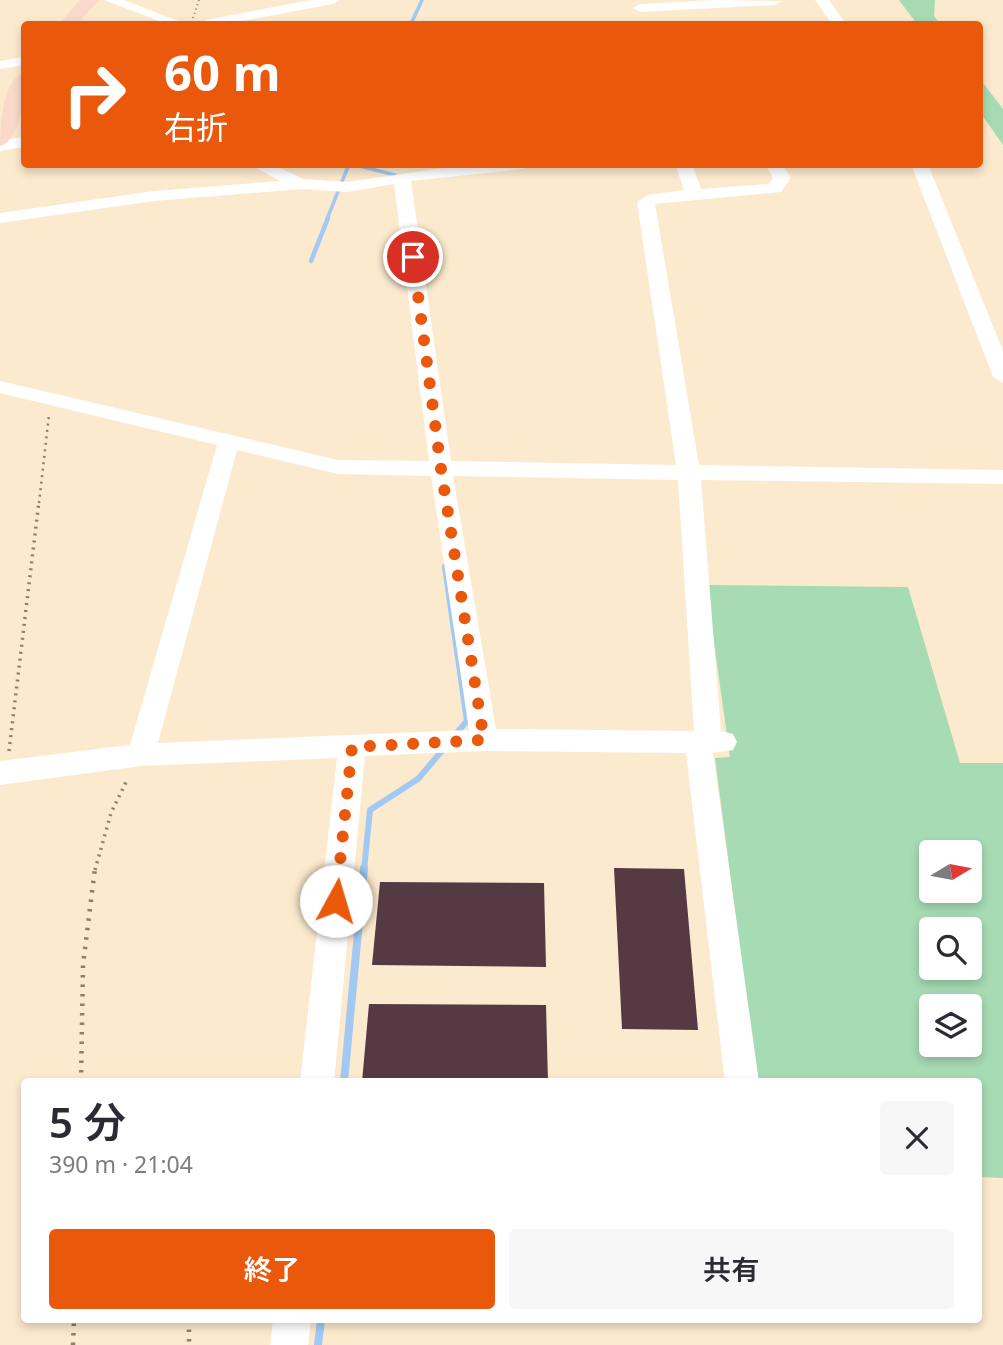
<!DOCTYPE html>
<html lang="ja">
<meta charset="utf-8">
<style>
body{margin:0;font-family:"Noto Sans","Noto Sans JP",sans-serif;background:#f7f7f7;color:#2b2b33;height:100vh;display:flex;flex-direction:column;font-size:26px;white-space:nowrap}
*{box-sizing:border-box;margin:0}
p{font-size:23px;color:#7c7c81}
.icon{flex:none;width:38px;height:38px;fill:none;stroke:currentColor;stroke-width:2;stroke-linecap:round;stroke-linejoin:round}
.map{position:relative;flex:1;overflow:hidden}
.drawer{position:absolute;left:21px;top:1078px;width:961px;height:245px;display:flex;flex-direction:column;background:#fff;border-radius:7px;box-shadow:0 4px 10px #0003}
.drawer>*{flex:none}
.hud{position:absolute;left:21px;top:21px;width:962px;height:147px;border-radius:7px;box-shadow:0 4px 10px #0003;background:#ea580c;color:#fff;overflow:hidden}
.needle{width:46px;rotate:80deg}
.fabs{position:absolute;left:919px;top:840px;display:grid;gap:14px}
.fabs a{display:grid;place-items:center;width:63px;height:63px;border-radius:7px;background:#fff;box-shadow:0 4px 10px #0003;font-size:35px}
.pin{position:absolute;display:grid;place-items:center;width:60px;height:60px;color:#fff;margin:-30px;border:4px solid #fff;border-radius:50%;box-shadow:0 2px 7px #0007}
.me{position:absolute;width:77px;margin:-38px;rotate:6deg;stroke-linejoin:round;filter:drop-shadow(0 0 5px #0008)}
.turn{display:flex;align-items:center;gap:24px;height:147px;padding:0 28px;font-size:32px}
.turn .icon{width:91px;height:91px;stroke-width:2.5}
.turn b{display:block;font-size:49px;line-height:60px}
.round{display:grid;place-items:center;flex:none;width:74px;height:74px;border-radius:7px;background:#f7f7f7}
.headline{display:flex;align-items:center;justify-content:space-between;height:119px;padding:0 28px}
h1{font-size:42px;font-weight:600;line-height:52px}
.button{display:flex;gap:14px;margin-top:auto;padding:14px 28px}
.button a{flex:1;height:80px;border-radius:7px;background:#ea580c;color:#fff;font-size:28px;font-weight:600;line-height:80px;text-align:center}
.button a+a{background:#f7f7f7;color:#2b2b33}
.map>svg:first-child{display:block}
.green{fill:#a6dbb4;fill-rule:evenodd}
.lines{fill:none;stroke-linecap:round;stroke-linejoin:round}
.stream-far3{stroke:#a1c9f4;stroke-width:3.5}
.stream-far2{stroke:#a1c9f4;stroke-width:4.5}
.stream-far1{stroke:#a1c9f4;stroke-width:6}
.stream{stroke:#a1c9f4;stroke-width:8}
.building{fill:#553a44}
.path-far3{stroke:#8b7f6c;stroke-width:2;stroke-dasharray:1 3.5;stroke-linecap:butt}
.path-far2{stroke:#8b7f6c;stroke-width:2.5;stroke-dasharray:2 4.5;stroke-linecap:butt}
.path-far1{stroke:#8b7f6c;stroke-width:3.5;stroke-dasharray:2 5;stroke-linecap:butt}
.path{stroke:#8b7f6c;stroke-width:4.5;stroke-dasharray:2.5 7;stroke-linecap:butt}
.minor{fill:#fff;fill-rule:evenodd}
.major{fill:#f9d9ca;fill-rule:evenodd}
.route{stroke:#ea580c;stroke-width:12;stroke-dasharray:0 21.6}
</style>
<div class="map">
<svg width="1003" height="1345" viewBox="0 0 1003 1345">
<rect width="100%" height="100%" fill="#fceace"/>
<g class="green">
<polygon points="899,0 935,0 934,16 940,24 917,24"/>
<polygon points="980,79 1003,109 1003,145 980,112"/>
<path d="M706 585 908 587 960 763H1003V1178L978 1177V1082L757 1081 715 758 730 757ZM931 852H970V891H931ZM931 929H970V968H931ZM931 1006H970V1045H931Z"/>
</g>
<g class="lines">
<g class="stream-far3">
<polyline points="411,24 422,0"/>
<polyline points="352,164 395,175 397,181"/>
<polyline points="327,219 349,164"/>
</g>
<polyline class="stream-far2" points="311,261 328,218"/>
<g class="stream-far1">
<polyline points="445,567 467,721 455,735"/>
<polyline points="364,870 370,810 418,779 446,746"/>
</g>
<g class="stream">
<polyline points="344,1082 364,868"/>
<polyline points="318,1345 321,1320"/>
</g>
</g>
<g class="building">
<polygon points="614,868 684,869 698,1030 622,1029"/>
<polygon points="380,882 544,883 546,967 372,965"/>
<polygon points="369,1004 546,1005 548,1082 362,1082"/>
</g>
<g class="lines">
<polyline class="path-far3" points="193,18 199,0"/>
<polyline class="path-far2" points="39,503 49,415"/>
<g class="path-far1">
<polyline points="9,751 39,501"/>
<polyline points="95,870 111,813 128,778"/>
</g>
<g class="path">
<polyline points="81,1082 83,965 95,868"/>
<polyline points="189,1320 189,1345"/>
<polyline points="73,1345 74,1320"/>
</g>
<g class="minor">
<polygon points="104,0 124,0 186,24 167,24"/>
<polygon points="311,0 340,0 333,4 226,24 199,24 206,20"/>
<polygon points="714,0 782,1 775,5 640,12 633,8 640,4"/>
<polygon points="815,0 829,0 846,24 832,24"/>
<polygon points="24,57 24,65 0,69 0,61"/>
<polygon points="24,137 24,147 0,151 0,141"/>
<path d="M249 164H272L303 179 347 182 471 164H531L523 169 411 181 451 461 676 465 637 202 648 195 684 190 675 164H692L701 189 769 184 773 178 765 164H782L791 178 781 192 655 204 699 465 1003 470V484L701 480 721 731 733 734 737 742 733 750 713 753 759 1082H725L686 753 484 751 365 756 334 1082H300L337 758 141 766 0 785V761L130 745 217 445 0 393V381L338 460 429 461 394 184 347 192 302 189 154 201 0 223V213L154 191 280 181ZM237 450 338 474 431 476 469 730 158 743ZM453 476 678 480 694 731 496 729Z"/>
<polygon points="911,164 928,164 1003,351 1003,383 993,377"/>
<polygon points="273,1320 311,1320 308,1345 270,1345"/>
</g>
<g class="major">
<polygon points="80,0 99,0 77,24 59,24"/>
<path d="M24 73C26 91 21 141 0 146 0 128 2 79 24 73Z"/>
</g>
</g>
<g class="lines">
<polyline class="route" points="336,901 352,747 484,740 441,469 413,257"/>
</g>
</svg>
<div class="fabs">
<a><svg class="needle" viewBox="-14 -14 28 28"><path d="M0-13l5 13h-10z" fill="#e53935"/><path d="M0 13l5-13h-10z" fill="#7c7c81"/></svg></a>
<a><svg class="icon" aria-label="search" viewBox="0 0 24 24"><circle cx="10" cy="10" r="6"/><path d="M15 15l6 6"/></svg></a>
<a><svg class="icon" aria-label="layers" viewBox="0 0 24 24"><path d="M12 4l9 5-9 5-9-5zM3 14l9 5 9-5"/></svg></a>
</div>
<div class="pin" style="left:413px;top:257px;background:#d93025"><svg class="icon" aria-label="arrive" viewBox="0 0 24 24"><path d="M6 21V4h12l-3 4 3 4H6"/></svg></div>
<svg class="me" style="left:336px;top:901px" viewBox="-20 -20 40 40"><circle r="19" fill="#fff"/><path d="M0-13L10 11 0 6-10 11z" fill="#ea580c"/></svg>
<div class="hud">
<div class="turn"><svg class="icon" aria-label="right" viewBox="0 0 24 24"><path d="M7 20v-9h11M14 6l5 5-5 5"/></svg><div><b>60 m</b>右折</div></div>
</div>
<section class="drawer">
<div class="headline"><div><h1>5 分</h1><p>390 m · 21:04</p></div><a class="round"><svg class="icon" aria-label="close" viewBox="0 0 24 24"><path d="M6 6l12 12M18 6L6 18"/></svg></a></div>
<div class="button"><a>終了</a><a>共有</a></div>
</section>
</div>
